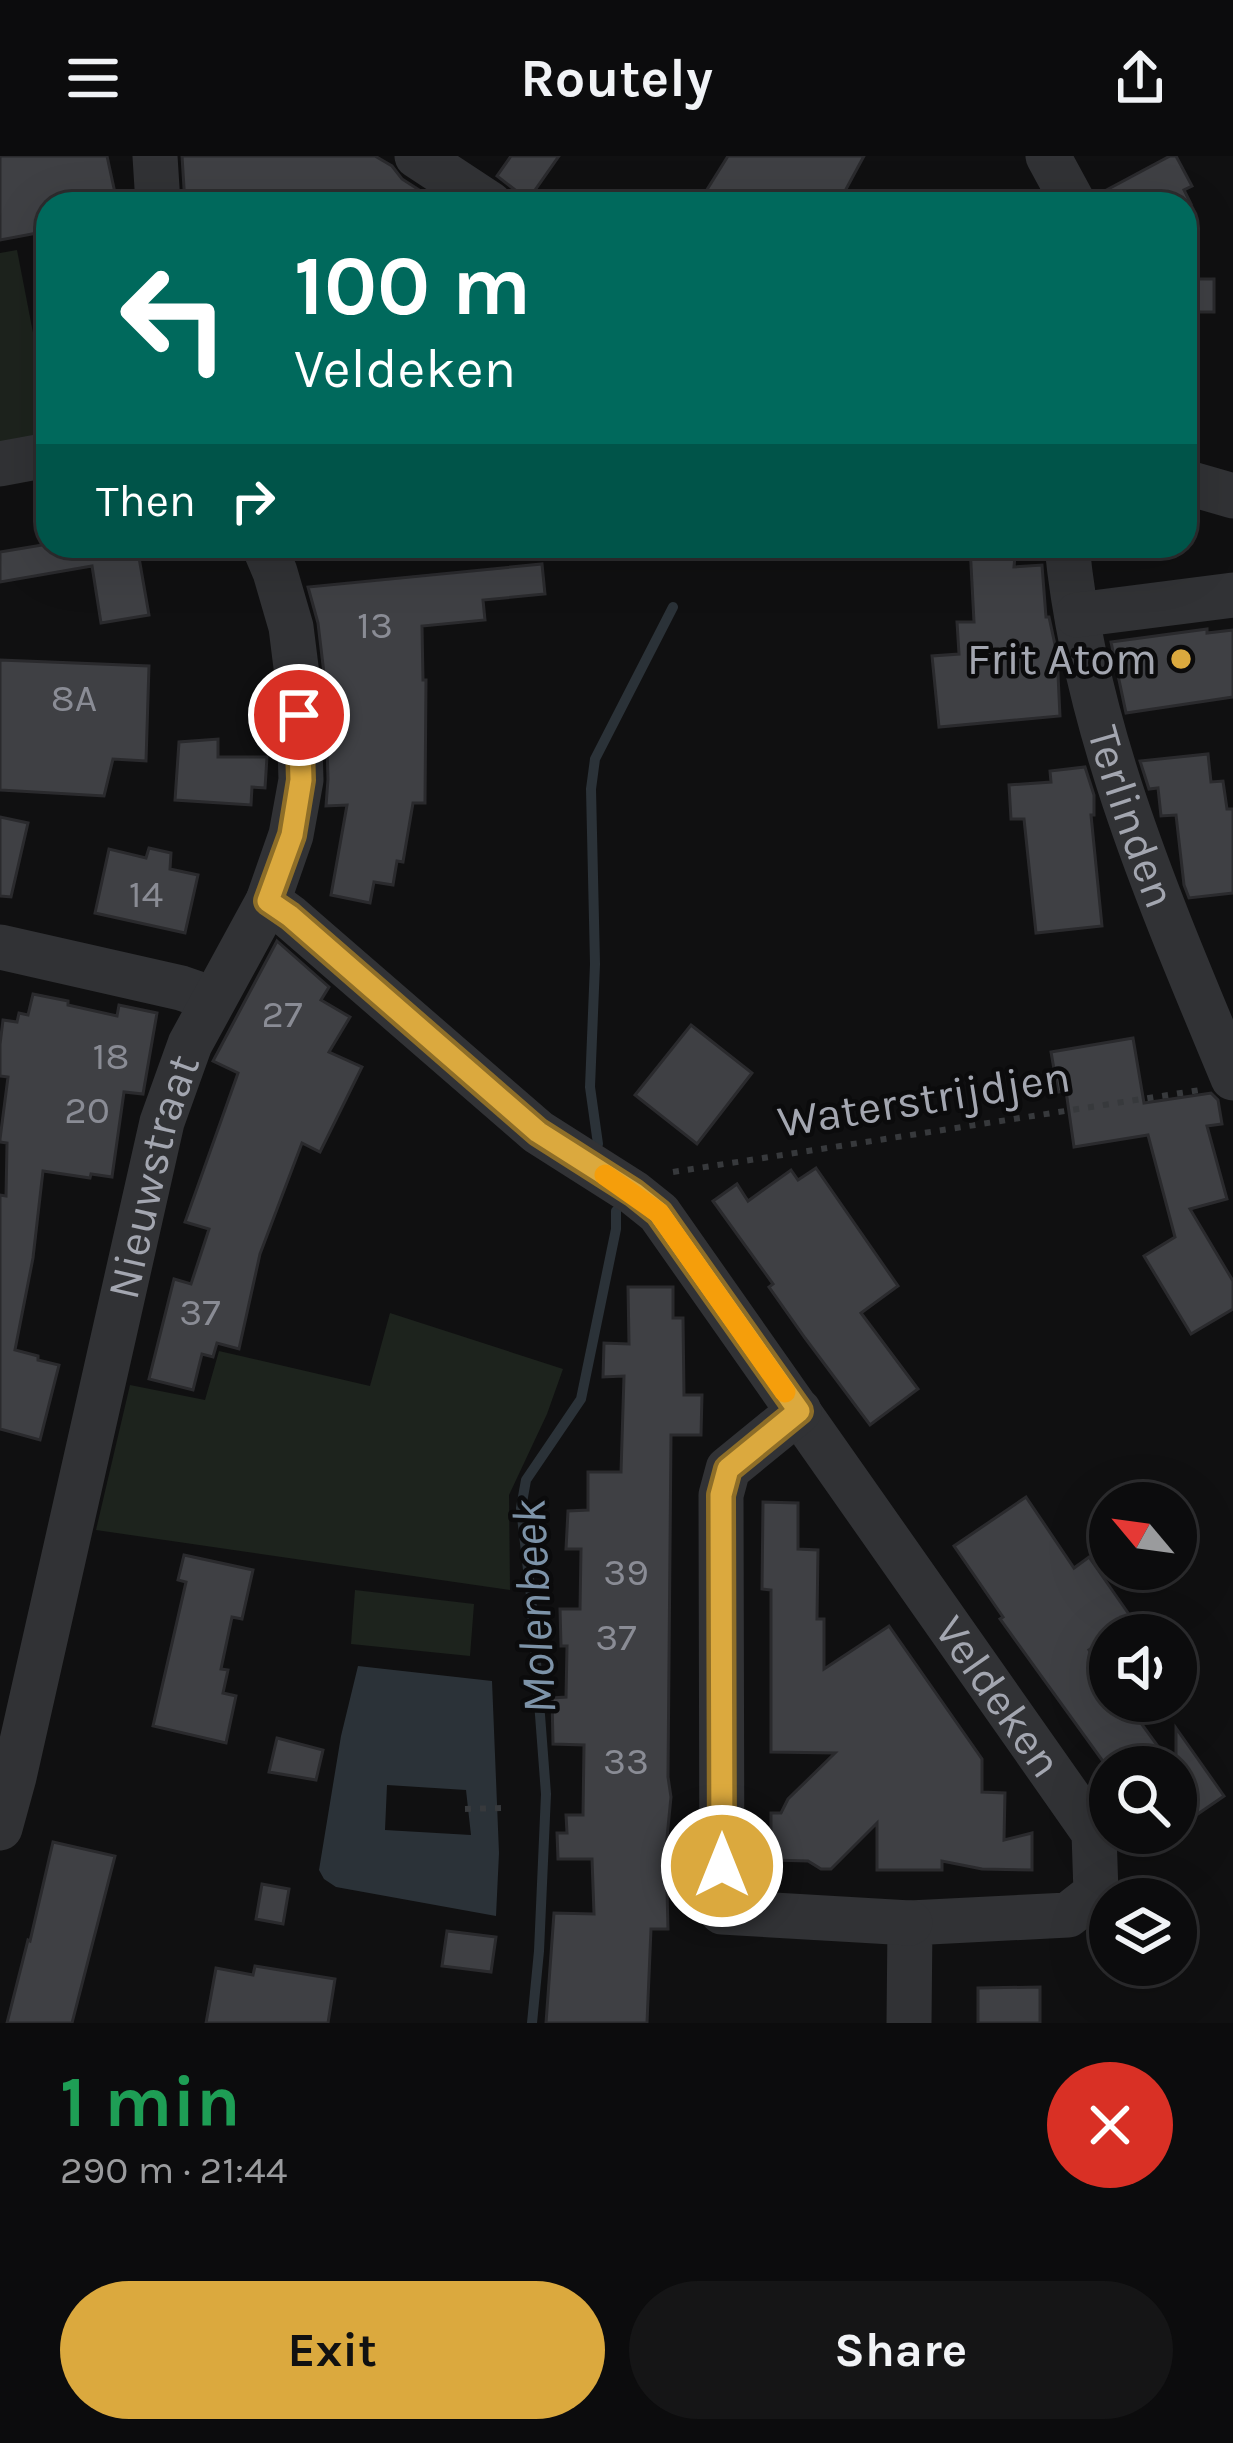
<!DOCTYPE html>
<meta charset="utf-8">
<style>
body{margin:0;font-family:Karla,sans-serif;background:#151516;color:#f1f3f6;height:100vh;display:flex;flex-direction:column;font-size:45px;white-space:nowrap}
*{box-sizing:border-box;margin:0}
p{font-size:39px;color:#9a9b9d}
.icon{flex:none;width:66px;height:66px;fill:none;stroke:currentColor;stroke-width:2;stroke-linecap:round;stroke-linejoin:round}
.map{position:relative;height:1867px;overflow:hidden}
.sheet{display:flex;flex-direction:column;background:#0c0c0d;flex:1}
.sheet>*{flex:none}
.guide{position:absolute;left:36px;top:36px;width:1161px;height:366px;border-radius:36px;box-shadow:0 12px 48px #0002,0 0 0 3px #2c2c2e;background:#00695c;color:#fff;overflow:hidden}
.needle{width:78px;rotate:299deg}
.fabs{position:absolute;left:1089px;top:1326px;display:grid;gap:24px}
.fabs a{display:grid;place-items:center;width:108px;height:108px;border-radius:50%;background:#0c0c0d;box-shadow:0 12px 48px #0002,0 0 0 3px #2c2c2e;font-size:60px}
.pin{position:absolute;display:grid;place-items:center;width:102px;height:102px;color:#fff;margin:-51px;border:6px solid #fff;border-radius:50%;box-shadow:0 3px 12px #0007}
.me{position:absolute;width:132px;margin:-66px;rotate:0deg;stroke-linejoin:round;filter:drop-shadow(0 0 9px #0008)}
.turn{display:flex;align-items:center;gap:42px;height:252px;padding:0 60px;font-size:54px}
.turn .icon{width:156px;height:156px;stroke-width:2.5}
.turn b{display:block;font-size:84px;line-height:102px}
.then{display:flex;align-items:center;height:114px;padding:0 60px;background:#0003;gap:24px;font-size:45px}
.round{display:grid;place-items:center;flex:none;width:126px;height:126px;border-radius:63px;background:#151516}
.overview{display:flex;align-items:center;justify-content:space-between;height:204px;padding:0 60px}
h1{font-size:72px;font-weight:700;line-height:90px;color:#1e9e55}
.action{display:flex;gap:24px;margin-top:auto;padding:24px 60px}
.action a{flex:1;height:138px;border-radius:72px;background:#dba93e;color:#111;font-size:48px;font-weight:700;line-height:138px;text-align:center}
.action a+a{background:#151516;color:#f1f3f6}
header{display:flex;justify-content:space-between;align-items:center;height:156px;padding:0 60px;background:#0c0c0d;font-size:54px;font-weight:700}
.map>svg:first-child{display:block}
.green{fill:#1d231d}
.water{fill:#2b3238;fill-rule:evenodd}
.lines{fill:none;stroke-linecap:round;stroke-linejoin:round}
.stream{stroke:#2b3238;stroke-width:10}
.building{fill:#3f4044;stroke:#2a2a2d;stroke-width:3}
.path{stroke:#37393c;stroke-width:6;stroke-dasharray:6 9;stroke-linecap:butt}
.minor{stroke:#313235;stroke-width:45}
.route-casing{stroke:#8e6e28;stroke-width:30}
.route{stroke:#dba93e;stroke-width:21}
.slow{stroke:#f59e0b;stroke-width:21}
.poi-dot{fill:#dba93e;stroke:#0b0b0c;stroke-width:4.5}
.labels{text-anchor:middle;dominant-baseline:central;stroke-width:9;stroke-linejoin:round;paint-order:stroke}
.number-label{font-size:39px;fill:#8a8c95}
.poi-label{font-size:45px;fill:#a3a6b0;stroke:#0b0b0c;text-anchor:end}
.street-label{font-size:45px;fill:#a3a6b0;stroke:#0b0b0c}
.water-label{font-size:48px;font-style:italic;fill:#7d93a8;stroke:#0b0b0c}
</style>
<header><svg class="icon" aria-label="menu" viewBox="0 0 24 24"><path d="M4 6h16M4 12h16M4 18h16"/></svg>Routely<svg class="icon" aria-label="share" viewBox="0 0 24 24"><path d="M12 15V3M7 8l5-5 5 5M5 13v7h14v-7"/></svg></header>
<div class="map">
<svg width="1233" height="1867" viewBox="0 0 1233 1867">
<rect width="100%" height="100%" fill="#101011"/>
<g class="green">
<polygon points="17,94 48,254 48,285 0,295 0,97"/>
<polygon points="390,1157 563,1213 547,1258 509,1339 510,1434 96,1374 130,1229 205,1244 219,1195 370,1230"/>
<polygon points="355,1434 474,1448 470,1500 351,1488"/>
</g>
<path class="water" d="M358 1510 492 1525 499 1697 496 1760 336 1731 324 1723 319 1714 341 1580ZM387 1629 466 1634 471 1679 385 1674Z"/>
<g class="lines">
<g class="stream">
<polyline points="598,988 590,931 595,808 591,633 595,603 673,451"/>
<polyline points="532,1867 539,1795 546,1638 531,1440 521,1352 526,1324 581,1243 616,1073 616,1055"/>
</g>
</g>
<g class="building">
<polygon points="0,0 107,0 115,37 101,39 103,48 48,48 48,75 0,84"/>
<polygon points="182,0 375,0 392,10 402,23 441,48 185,48"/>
<polygon points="511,0 559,0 528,44 497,20"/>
<polygon points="728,0 864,0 838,48 698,48"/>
<polygon points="1170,0 1176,0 1192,30 1184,34 1191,48 1101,48 1099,38"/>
<rect x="1185" y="123" width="29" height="33"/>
<polygon points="48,388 48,390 137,390 149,459 101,467 92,410 0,426 0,396"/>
<polygon points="970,390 1016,390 1014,411 1042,409 1046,461 1049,461 1057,498 1060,560 939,571 932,500 959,498 957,466 974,466"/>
<polygon points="542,408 545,438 483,444 485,464 422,470 423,524 426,524 425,647 413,647 403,706 397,705 393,729 374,726 370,747 331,739 347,649 326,650 328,623 325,526 318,467 308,431"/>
<polygon points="1207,473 1207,477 1233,474 1233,541 1126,557 1111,486"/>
<polygon points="0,504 149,510 146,605 113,603 104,640 0,634"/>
<polygon points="218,583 218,601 267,601 265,632 252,631 251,649 175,644 179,586"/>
<polygon points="1208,598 1211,626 1223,625 1227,653 1233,653 1233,737 1189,742 1184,729 1176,659 1161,660 1158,632 1149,633 1140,605"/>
<polygon points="1085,611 1094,639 1094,659 1091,659 1102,770 1036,777 1024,663 1011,663 1009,629 1051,626 1050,615"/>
<polygon points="0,661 28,667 11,741 0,740"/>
<polygon points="149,692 171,697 170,713 198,719 185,777 95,757 109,693 146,702"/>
<polygon points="277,785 329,831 321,844 350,861 329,896 362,911 320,996 302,987 260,1098 239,1193 217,1187 213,1201 202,1198 193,1234 149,1223 174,1123 191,1128 209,1073 185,1066 238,917 213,905"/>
<polygon points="33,838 68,845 68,849 117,860 119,849 157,857 143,938 124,936 112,1021 91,1018 90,1022 43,1015 33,1102 15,1194 38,1200 38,1204 59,1209 40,1284 0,1273 0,1039 6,1040 7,987 0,986 0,983 8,921 0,920 0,888 3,864 17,866 19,857 28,859"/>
<polygon points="691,869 752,917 697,988 635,939"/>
<polygon points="1133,882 1144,947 1211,937 1218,944 1222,968 1207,970 1227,1043 1190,1053 1233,1125 1233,1153 1191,1178 1144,1100 1175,1081 1148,979 1074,991 1066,935 1058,936 1051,896"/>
<polygon points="816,1012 898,1130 861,1157 918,1233 870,1269 805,1182 769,1131 773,1128 713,1045 737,1028 748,1045 791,1014 798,1024"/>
<polygon points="628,1131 673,1131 673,1162 683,1162 684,1239 702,1239 701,1279 671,1279 668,1621 671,1641 666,1692 668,1773 651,1773 647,1867 546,1867 554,1757 594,1758 592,1703 558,1703 557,1677 567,1677 566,1659 583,1659 584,1589 553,1588 552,1542 566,1541 567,1490 561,1490 560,1453 580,1453 581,1393 566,1393 568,1355 588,1354 588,1316 621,1316 624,1220 603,1221 604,1187 629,1188"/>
<polygon points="1026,1341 1074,1412 1089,1401 1133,1464 1089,1494 1110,1524 1110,1545 1125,1545 1173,1611 1107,1611 1000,1463 1003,1461 954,1390"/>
<polygon points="763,1346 798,1347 798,1393 818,1394 817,1463 824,1463 824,1513 889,1470 982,1603 982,1636 1005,1637 1004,1684 1032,1677 1032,1714 982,1713 942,1705 942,1714 877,1714 877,1667 831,1713 821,1713 808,1705 771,1704 771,1657 781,1657 788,1643 835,1597 771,1596 771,1434 762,1433"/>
<polygon points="184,1399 253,1414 242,1463 232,1461 221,1513 228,1514 223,1537 236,1540 226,1587 153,1570 186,1426 178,1424"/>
<polygon points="1176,1572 1224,1640 1176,1673"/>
<polygon points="277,1582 323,1594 316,1624 269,1616"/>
<polygon points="53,1686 115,1700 72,1867 7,1867 28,1784 30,1785"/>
<polygon points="262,1728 289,1733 283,1768 256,1763"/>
<polygon points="447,1775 496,1781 491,1816 442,1810"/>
<polygon points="255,1810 335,1823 328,1867 206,1867 216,1812 253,1819"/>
<polygon points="1040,1831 1040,1867 978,1867 978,1832"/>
</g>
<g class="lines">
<g class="path">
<polyline points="673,1016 1200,934"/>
<polyline points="465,1653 504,1652"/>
</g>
<g class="minor">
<polyline points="155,0 158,48"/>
<polyline points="417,0 490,48"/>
<polyline points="1048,0 1074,48"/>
<polyline points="0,308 48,299"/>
<polyline points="1185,326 1233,340"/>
<path id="s1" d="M1067 390C1085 576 1162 751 1233 922"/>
<polyline points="1077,459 1233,439"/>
<path id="s2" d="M268 745 290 761 538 976 634 1037 659 1057 1094 1677 1096 1737 1068 1759 910 1767 909 1867"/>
<polyline points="0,791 181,832 213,843"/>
<polyline points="799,1255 728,1313 721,1339 722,1756 910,1767"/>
<path id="s3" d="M0 1672 14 1621 162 966 190 888 268 745 291 679 301 624 298 527 291 471 275 416 264 390"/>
</g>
</g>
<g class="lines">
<g class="route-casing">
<polyline id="route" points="299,559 301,624 292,679 268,745 290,760 538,976 634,1037 659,1057 799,1255 728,1313 721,1339 722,1710"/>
</g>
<use href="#route" class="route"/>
<polyline class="slow" points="605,1019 659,1057 785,1236"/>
</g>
<circle class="poi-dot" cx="1181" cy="503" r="12"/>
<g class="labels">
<g class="number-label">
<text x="375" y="469">13</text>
<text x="74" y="542">8A</text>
<text x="146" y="738">14</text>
<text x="282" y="858">27</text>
<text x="111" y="900">18</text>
<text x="87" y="954">20</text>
<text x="200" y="1156">37</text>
<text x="626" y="1416">39</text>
<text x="616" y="1481">37</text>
<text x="626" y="1605">33</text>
</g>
<g class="poi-label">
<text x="1157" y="503">Frit Atom</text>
</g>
<g class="street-label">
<text stroke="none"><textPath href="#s1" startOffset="279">Terlinden</textPath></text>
<text transform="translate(924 943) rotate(-9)">Waterstrijdjen</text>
<text stroke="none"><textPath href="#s3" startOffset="669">Nieuwstraat</textPath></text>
<text stroke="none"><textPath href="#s2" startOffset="1092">Veldeken</textPath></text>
</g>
<g class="water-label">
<text transform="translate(534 1451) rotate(-93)">Molenbeek</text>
</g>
</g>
</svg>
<div class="fabs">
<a><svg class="needle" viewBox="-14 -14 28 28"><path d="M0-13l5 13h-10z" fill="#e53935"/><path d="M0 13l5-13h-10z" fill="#9a9b9d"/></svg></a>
<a><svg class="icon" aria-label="sound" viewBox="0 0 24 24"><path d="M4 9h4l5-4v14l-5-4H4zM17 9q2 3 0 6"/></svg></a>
<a><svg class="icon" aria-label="search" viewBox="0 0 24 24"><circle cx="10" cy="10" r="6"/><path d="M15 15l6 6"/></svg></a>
<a><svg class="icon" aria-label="layers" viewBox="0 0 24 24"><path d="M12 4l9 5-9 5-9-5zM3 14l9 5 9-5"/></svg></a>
</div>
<div class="pin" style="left:299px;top:559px;background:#d93025"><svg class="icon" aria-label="arrive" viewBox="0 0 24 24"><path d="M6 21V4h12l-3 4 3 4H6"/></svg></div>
<svg class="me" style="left:722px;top:1710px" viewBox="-20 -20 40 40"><circle r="17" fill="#dba93e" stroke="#fff" stroke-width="3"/><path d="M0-11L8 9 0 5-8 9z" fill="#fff"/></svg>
<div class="guide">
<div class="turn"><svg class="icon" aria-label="left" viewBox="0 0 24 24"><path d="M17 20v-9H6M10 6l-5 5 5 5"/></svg><div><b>100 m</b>Veldeken</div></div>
<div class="then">Then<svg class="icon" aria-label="right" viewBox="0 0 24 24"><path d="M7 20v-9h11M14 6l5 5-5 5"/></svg></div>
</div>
</div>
<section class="sheet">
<div class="overview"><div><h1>1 min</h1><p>290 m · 21:44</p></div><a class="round" style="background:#d93025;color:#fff"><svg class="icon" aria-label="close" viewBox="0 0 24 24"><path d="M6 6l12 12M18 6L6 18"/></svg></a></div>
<div class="action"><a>Exit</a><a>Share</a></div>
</section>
